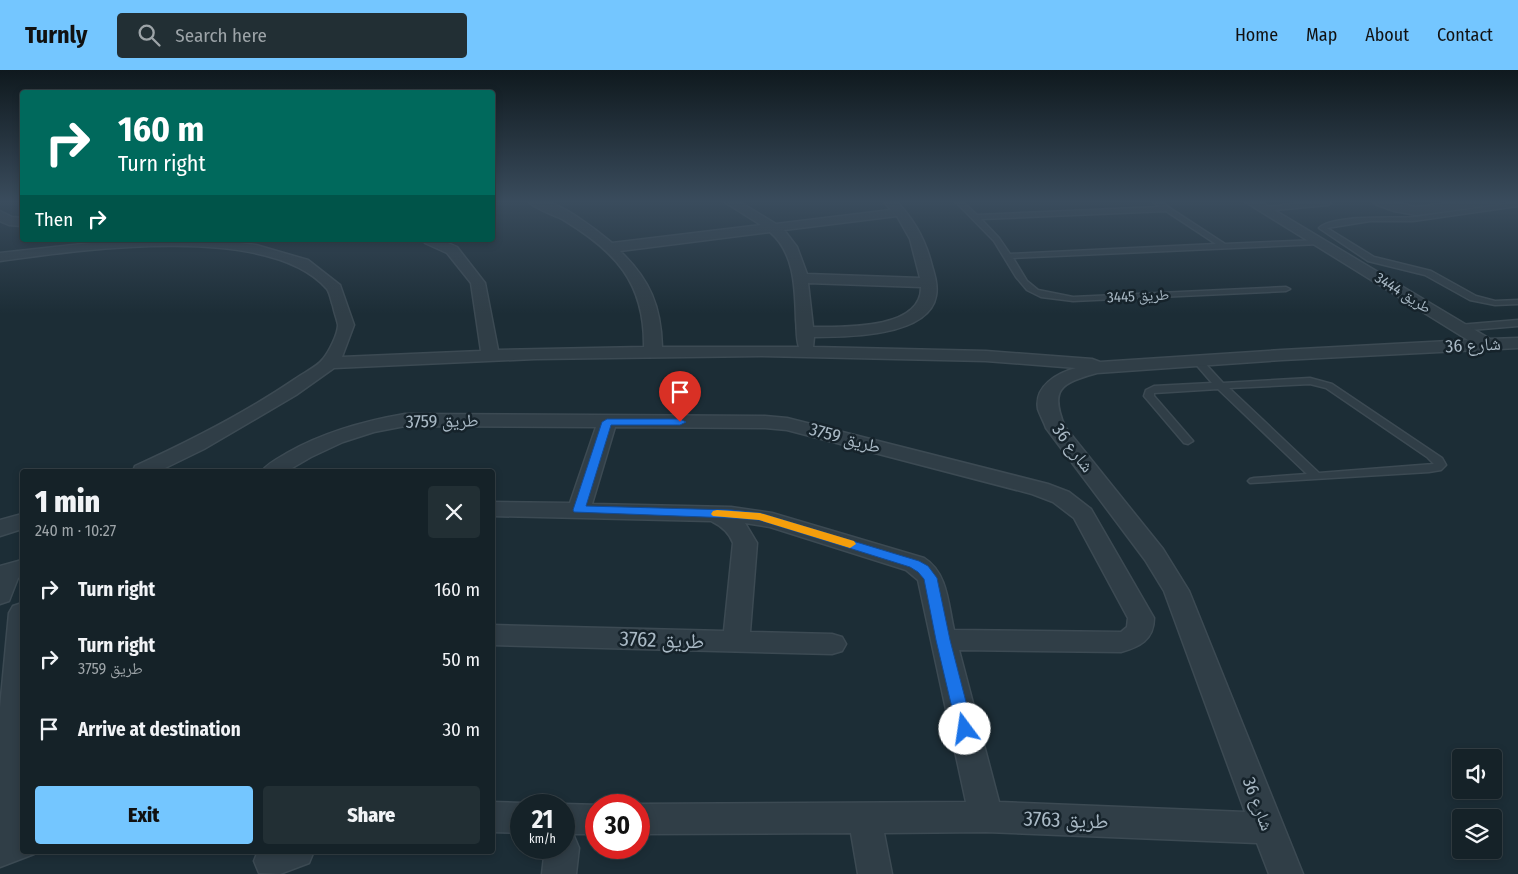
<!DOCTYPE html>
<meta charset="utf-8">
<style>
body{margin:0;font-family:"Fira Sans Condensed","Noto Naskh Arabic",sans-serif;background:#222f34;color:#f1f3f6;height:100vh;display:flex;flex-direction:column;font-size:19px;white-space:nowrap}
*{box-sizing:border-box;margin:0}
p{font-size:16px;color:#9da4a8}
.icon{flex:none;width:28px;height:28px;fill:none;stroke:currentColor;stroke-width:2;stroke-linecap:round;stroke-linejoin:round}
.map{position:relative;flex:1;overflow:hidden}
.side{position:absolute;left:20px;top:399px;width:475px;height:385px;display:flex;flex-direction:column;background:#152228;border-radius:5px;box-shadow:0 2px 8px #0003,0 0 0 1px #343f45}
.side>*{flex:none}
.hud{position:absolute;left:20px;top:20px;width:475px;height:152px;border-radius:5px;box-shadow:0 2px 8px #0003,0 0 0 1px #343f45;background:#00695c;color:#fff;overflow:hidden}
.fabs{position:absolute;left:1452px;top:679px;display:grid;gap:10px}
.fabs a{display:grid;place-items:center;width:50px;height:50px;border-radius:5px;background:#152228;box-shadow:0 2px 8px #0003,0 0 0 1px #343f45;font-size:25px}
.speed{position:absolute;left:510px;top:724px;display:flex;gap:10px;font-size:25px;font-weight:700;text-align:center}
.speed>*{display:grid;place-content:center;width:65px;height:65px;border-radius:50%;background:#152228;box-shadow:0 2px 8px #0003,0 0 0 1px #343f45;line-height:1}
.speed small{font-size:12px;font-weight:400}
.speed .limit{border:8px solid #d22;background:#fff;color:#111}
.pin{position:absolute;display:grid;place-items:center;width:42px;height:42px;color:#fff;margin:-51px -21px;border-radius:50% 50% 50% 0;rotate:-45deg;box-shadow:0 0 5px #0007}
.pin .icon{rotate:45deg}
.me{position:absolute;width:55px;margin:-28px;rotate:346deg;stroke-linejoin:round;filter:drop-shadow(0 0 4px #0008)}
.turn{display:flex;align-items:center;gap:18px;height:105px;padding:0 15px;font-size:22px}
.turn .icon{width:65px;height:65px;stroke-width:2.5}
.turn b{display:block;font-size:35px;line-height:42px}
.then{display:flex;align-items:center;height:48px;padding:0 15px;background:#0003;gap:10px;font-size:19px}
.round{display:grid;place-items:center;flex:none;width:52px;height:52px;border-radius:5px;background:#222f34}
.head{display:flex;align-items:center;justify-content:space-between;height:85px;padding:0 15px}
h1{font-size:30px;font-weight:800;line-height:38px}
.primary-button{display:flex;gap:10px;margin-top:auto;padding:10px 15px}
.primary-button a{flex:1;height:58px;border-radius:5px;background:#74c6ff;color:#111;font-size:20px;font-weight:800;line-height:58px;text-align:center}
.primary-button a+a{background:#222f34;color:#f1f3f6}
ul{padding:0;list-style:none}
li{display:flex;align-items:center;gap:15px;height:70px;padding:0 15px}
li div{flex:1}
li b{display:block;font-size:19px}
li em{font-style:normal}
header{display:flex;align-items:center;gap:30px;box-sizing:border-box;height:70px;padding:0 25px;background:#74c6ff;color:#111}
header strong{font-size:24px}
nav{display:flex;gap:28px;margin-inline-start:auto;font-size:18px}
.search{width:350px;height:45px;background:#222f34;display:flex;align-items:center;gap:12px;box-sizing:border-box;padding:0 18px;border-radius:5px;color:#9da4a8;font-size:19px}
.map>svg:first-child{display:block}
.lines{fill:none;stroke-linecap:round;stroke-linejoin:round}
.service-casing{stroke:#3c4a53;stroke-width:3}
.minor-casing{stroke:#3c4a53;stroke-width:3}
.service{fill:#303e47;fill-rule:evenodd}
.minor{fill:#303e47;fill-rule:evenodd}
.route{fill:#1a73e8;stroke:#114b97}
.slow{fill:#f59e0b}
.labels{text-anchor:middle;dominant-baseline:central;stroke-width:5;stroke-linejoin:round;paint-order:stroke}
.far-street-label{font-size:15px;fill:#a9b9c5;stroke:#16232b}
.street-label{font-size:18px;fill:#a9b9c5;stroke:#16232b}
.near-street-label{font-size:21px;fill:#a9b9c5;stroke:#16232b}
</style>
<header>
<strong>Turnly</strong>
<div class="search"><svg class="icon" aria-label="search" viewBox="0 0 24 24"><circle cx="10" cy="10" r="6"/><path d="M15 15l6 6"/></svg>Search here</div>
<nav><a>Home</a><a>Map</a><a>About</a><a>Contact</a></nav>
</header>
<div class="map">
<svg width="1518" height="804" viewBox="0 0 1518 804">
<rect width="100%" height="100%" fill="#1c2d36"/>
<g class="lines">
<g class="service-casing">
<g id="service">
<path d="M955 131H962L977 145 1160 137 1152 131H1159L1225 174 1320 170 1324 172 1320 174 1013 188 1027 211 1038 220 1073 227 1286 217 1290 219 1286 221 1073 231 1041 227 1027 220 1016 207 994 171ZM1166 141 1216 174 1010 184 999 168 981 149Z"/>
<polygon points="1323,131 1330,131 1331,133 1328,135 1264,141 1261,139 1264,137"/>
<path d="M1518 132V136L1413 151H1370L1327 158 1374 187 1431 201 1476 226 1495 231 1518 230V234L1495 235 1470 230 1425 205 1368 191 1319 158C1334 144 1394 149 1416 147 1450 142 1484 137 1518 132Z"/>
<polygon points="1518,250 1518,256 1459,261 1455,258 1459,255"/>
<path d="M1198 288 1201 289 1223 313 1310 308 1332 314 1442 388 1446 395 1441 400 1429 402 1250 413 1248 411 1250 409 1254 408 1307 404 1218 319 1154 323V326L1193 371 1188 374 1184 373 1144 326 1146 320 1154 316 1212 313 1193 291ZM1310 314 1326 318 1427 387 1434 394 1319 403 1229 318Z"/>
</g>
</g>
<g class="minor-casing">
<g id="minor">
<path d="M528 131C533 131 539 130 544 131 564 135 597 160 612 173L761 155 723 131H738L776 154 891 140 885 133 886 131H896C914 149 926 171 932 196 935 206 938 216 936 226 929 267 845 267 814 267L813 277 986 281 1092 289 1100 292 1282 280 1468 270 1244 131H1259L1490 269 1518 268V278L1282 290 1097 303C1061 313 1049 319 1065 357L1163 479 1189 521 1303 804H1269L1257 773 986 762 884 763 892 804H858L851 763 639 764V735H635L639 734 966 732 918 510 906 500 770 457 745 453 757 473 750 562 832 564 842 567 846 574 842 581 832 584 492 575V555L724 561 733 473C729 462 721 456 711 451L492 446V432L570 433 596 357 405 356 374 362 343 372 311 387 287 401H262C268 393 279 388 287 383 324 362 364 351 405 344L765 346 787 348 1048 414 1069 422 1091 439 1154 548C1154 570 1139 577 1121 582L959 580 999 732 1245 742 1164 521 1145 490 1046 358C1044 352 1040 345 1038 339 1034 316 1057 303 1076 298L986 291 761 286 535 289 334 298 296 325 204 379 159 401H133L135 396C190 371 245 343 295 309 303 303 317 297 323 289 329 282 338 264 338 255 337 249 334 242 333 236 331 231 330 223 327 219 269 152 79 180 0 191V183L119 170H214L256 175 308 190 340 215 354 255 342 287 481 281 471 213 447 183 425 173 423 170H441L457 177 485 213 498 280 644 277C645 212 615 181 562 149 552 144 535 139 528 131ZM897 146 910 169 920 208 807 204 797 177 784 160ZM770 162C795 183 795 219 796 250 797 258 796 269 799 277H662C661 236 650 210 620 181ZM808 213 921 217C922 260 843 257 813 257ZM615 357 765 358 787 360 1032 424 1053 432 1074 448 1128 548 1127 557 1121 562 954 560C948 534 948 503 924 488L772 443 731 437 592 434Z"/>
<polygon points="1373,131 1390,131 1416,137 1465,131 1500,131 1494,135 1416,145 1394,141 1375,134"/>
<polygon points="0,141 12,147 22,148 22,156 9,155 0,151"/>
<polygon points="22,444 22,459 0,466 0,450"/>
<polygon points="22,490 22,506 18,508 9,531 0,534 0,496"/>
<polygon points="22,533 22,733 19,758 22,757 22,781 35,781 34,784 0,797 0,638 9,543 13,536"/>
<polygon points="492,732 521,733 527,735 521,735 521,763 492,762"/>
<polygon points="564,734 600,735 596,735 596,764 569,764 574,766 579,778 576,804 542,804 545,778 564,778 564,735 560,735"/>
<polygon points="258,781 314,781 309,793 280,804 259,803 254,791"/>
</g>
</g>
<use href="#service" class="service"/>
<use href="#minor" class="minor"/>
</g>
<linearGradient id="sky" x2="0" y2="1"><stop stop-color="#0f191e"/><stop offset="0.54" stop-color="#3a4c5d"/><stop offset="1" stop-color="#3a4c5d" stop-opacity="0"/></linearGradient>
<rect width="1518" height="244" fill="url(#sky)"/>
<polygon class="route" points="607,349 680,349 686,352 680,355 611,355 586,436 731,440 760,443 919,491 928,496 937,508 950,570 973,659 970,664 965,666 959,664 957,659 936,570 924,509 918,502 910,497 759,450 731,448 574,442 573,440 602,352"/>
<polygon class="slow" points="717,440 760,443 854,471 856,474 850,478 759,450 713,446 711,444 713,441"/>
<g class="labels">
<g class="far-street-label">
<text transform="translate(1403 223) rotate(32)">طريق 3444</text>
<text transform="translate(1138 226) rotate(-3)">طريق 3445</text>
</g>
<g class="street-label">
<text transform="translate(1473 275) rotate(-3)">شارع 36</text>
<text transform="translate(442 351) rotate(-1)">طريق 3759</text>
<text transform="translate(845 368) rotate(15)">طريق 3759</text>
<text transform="translate(1073 378) rotate(53)">شارع 36</text>
<text transform="translate(1258 734) rotate(69)">شارع 36</text>
</g>
<g class="near-street-label">
<text transform="translate(662 570) rotate(2)">طريق 3762</text>
<text transform="translate(1066 750) rotate(2)">طريق 3763</text>
</g>
</g>
</svg>
<div class="fabs">
<a><svg class="icon" aria-label="sound" viewBox="0 0 24 24"><path d="M4 9h4l5-4v14l-5-4H4zM17 9q2 3 0 6"/></svg></a>
<a><svg class="icon" aria-label="layers" viewBox="0 0 24 24"><path d="M12 4l9 5-9 5-9-5zM3 14l9 5 9-5"/></svg></a>
</div>
<div class="speed"><div>21<small>km/h</small></div><div class="limit">30</div></div>
<div class="pin" style="left:680px;top:352px;background:#d93025"><svg class="icon" aria-label="arrive" viewBox="0 0 24 24"><path d="M6 21V4h12l-3 4 3 4H6"/></svg></div>
<svg class="me" style="left:965px;top:659px" viewBox="-20 -20 40 40"><circle r="19" fill="#fff"/><path d="M0-13L10 11 0 6-10 11z" fill="#1a73e8"/></svg>
<div class="hud">
<div class="turn"><svg class="icon" aria-label="right" viewBox="0 0 24 24"><path d="M7 20v-9h11M14 6l5 5-5 5"/></svg><div><b>160 m</b>Turn right</div></div>
<div class="then">Then<svg class="icon" aria-label="right" viewBox="0 0 24 24"><path d="M7 20v-9h11M14 6l5 5-5 5"/></svg></div>
</div>
<section class="side">
<div class="head"><div><h1>1 min</h1><p>240 m · 10:27</p></div><a class="round"><svg class="icon" aria-label="close" viewBox="0 0 24 24"><path d="M6 6l12 12M18 6L6 18"/></svg></a></div>
<ul>
<li><svg class="icon" aria-label="right" viewBox="0 0 24 24"><path d="M7 20v-9h11M14 6l5 5-5 5"/></svg><div><b>Turn right</b></div><em>160 m</em></li>
<li><svg class="icon" aria-label="right" viewBox="0 0 24 24"><path d="M7 20v-9h11M14 6l5 5-5 5"/></svg><div><b>Turn right</b><p>طريق 3759</p></div><em>50 m</em></li>
<li><svg class="icon" aria-label="arrive" viewBox="0 0 24 24"><path d="M6 21V4h12l-3 4 3 4H6"/></svg><div><b>Arrive at destination</b></div><em>30 m</em></li>
</ul>
<div class="primary-button"><a>Exit</a><a>Share</a></div>
</section>
</div>
